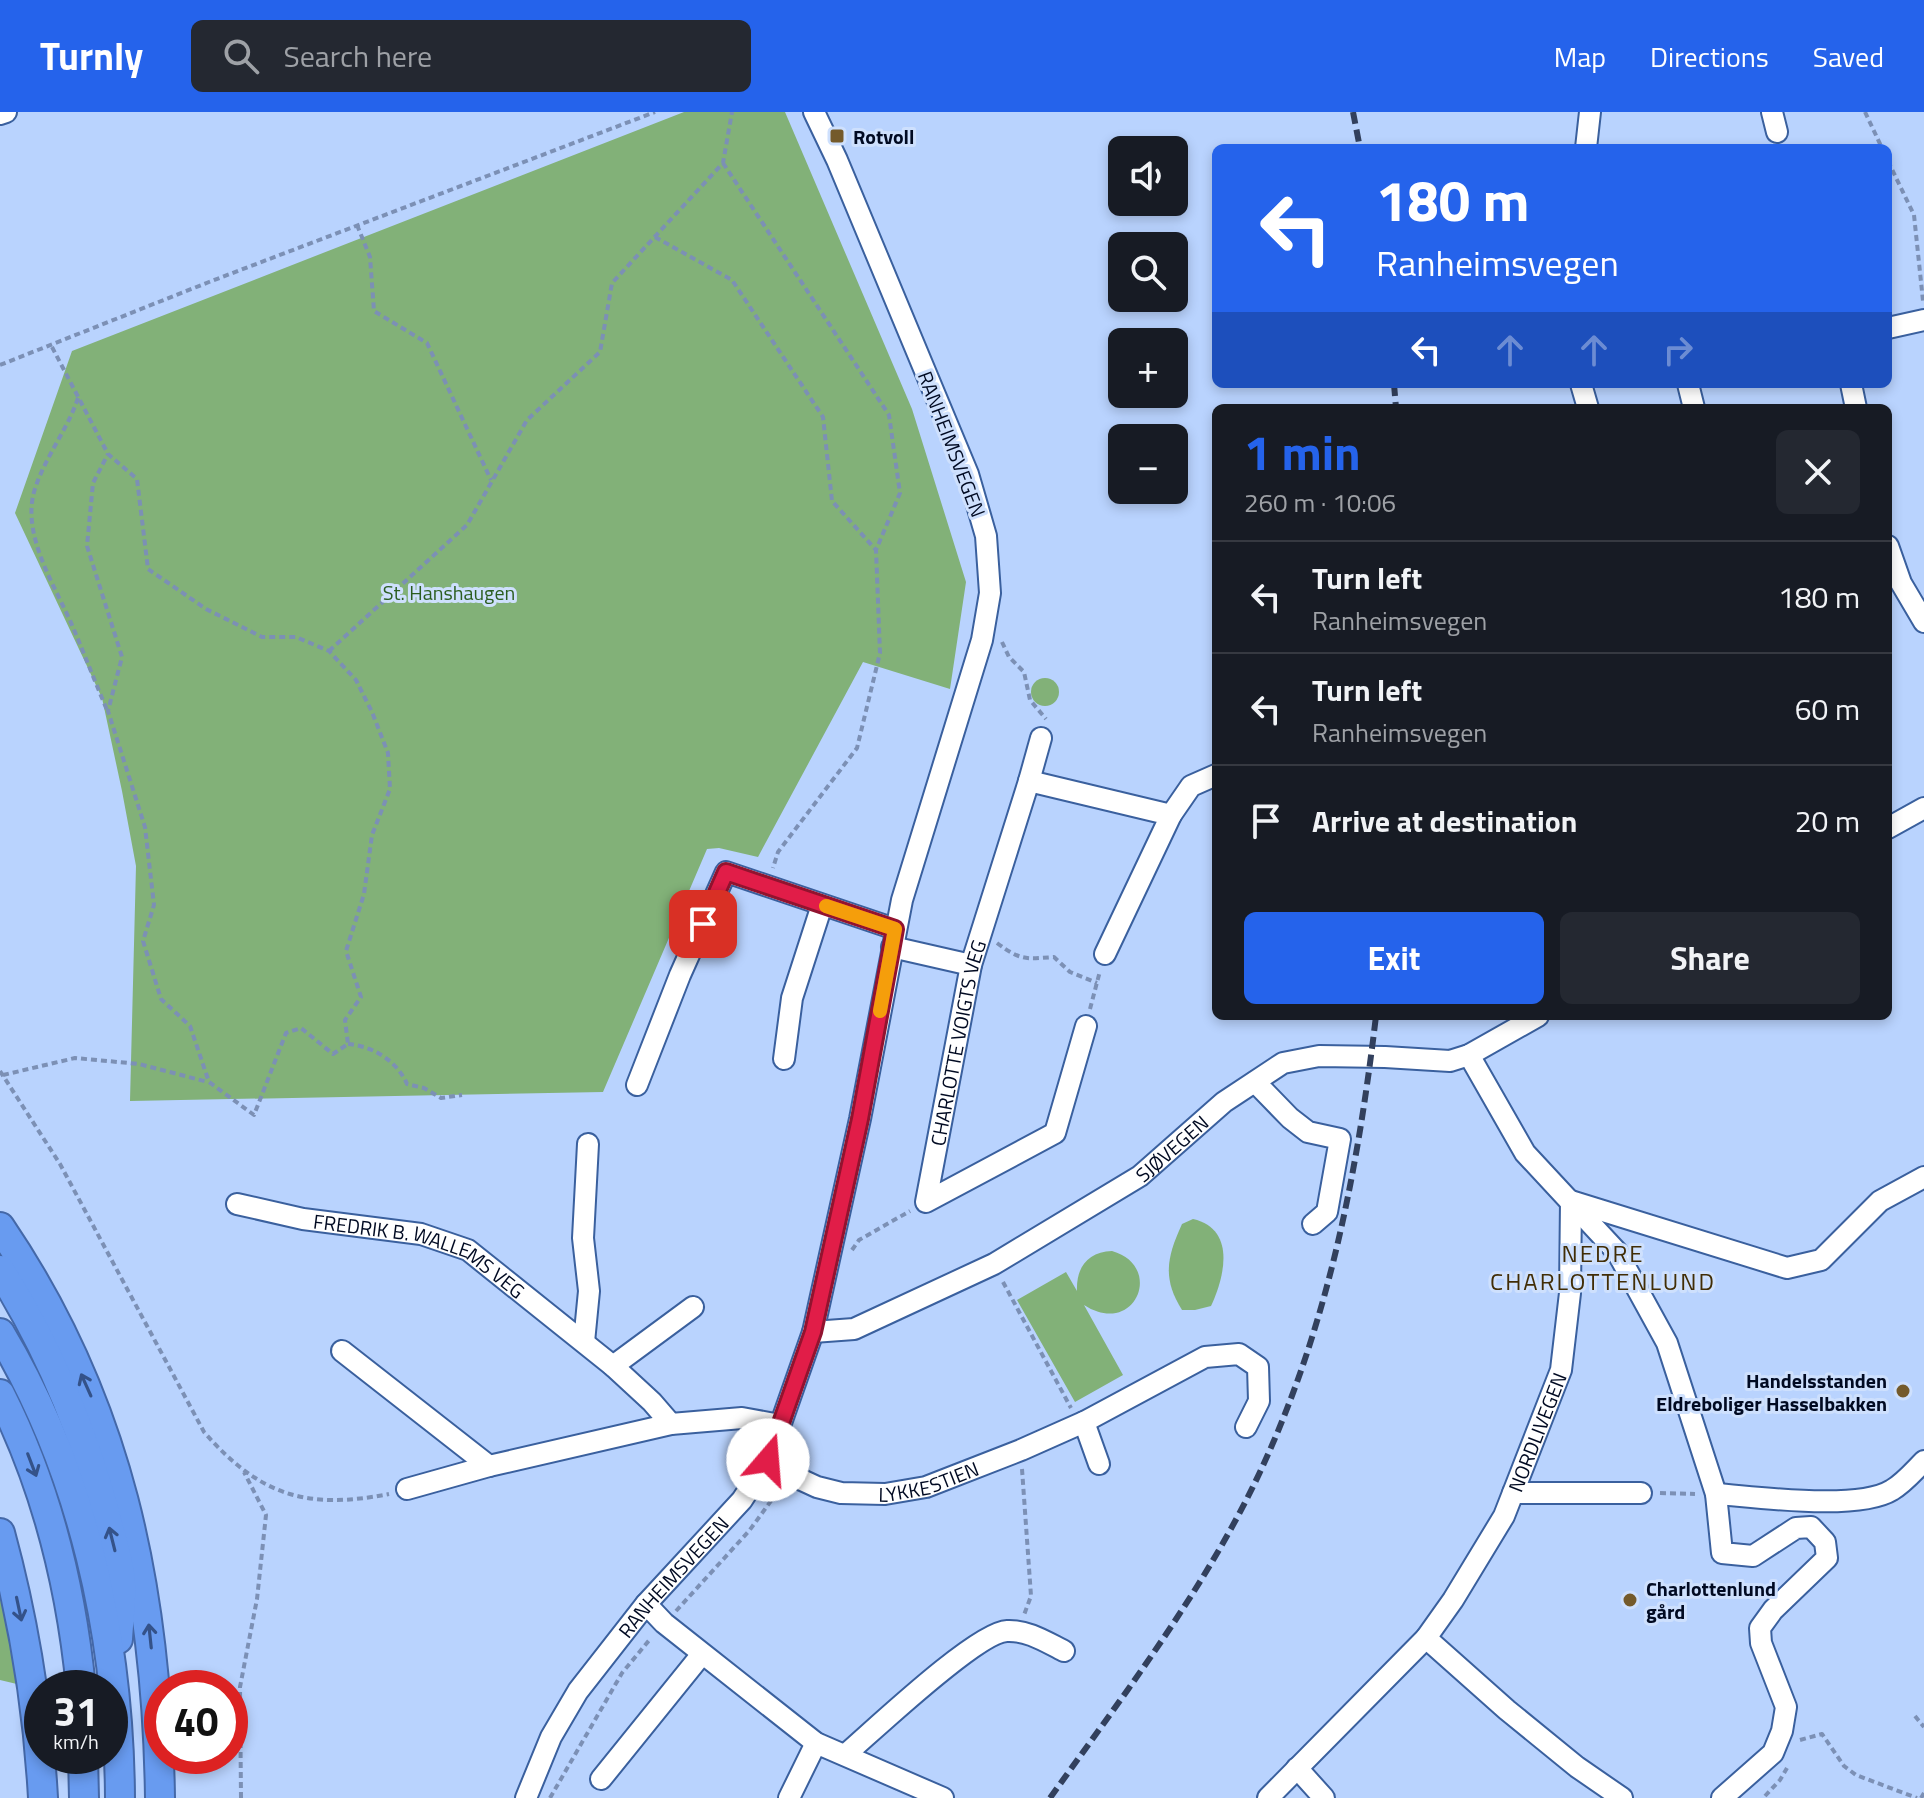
<!DOCTYPE html>
<meta charset="utf-8">
<style>
body{margin:0;font-family:"Titillium Web",sans-serif;background:#242831;color:#f1f3f6;height:100vh;display:flex;flex-direction:column;font-size:30px;white-space:nowrap}
*{box-sizing:border-box;margin:0}
p{font-size:26px;color:#9ea1a6}
.icon{flex:none;width:44px;height:44px;fill:none;stroke:currentColor;stroke-width:2;stroke-linecap:round;stroke-linejoin:round}
.map{position:relative;flex:1;overflow:hidden}
.panel{position:absolute;left:1212px;top:292px;width:680px;height:616px;display:flex;flex-direction:column;background:#171b24;border-radius:12px;box-shadow:0 4px 12px #0003}
.panel>*{flex:none}
.top-card{position:absolute;left:1212px;top:32px;width:680px;height:244px;border-radius:12px;box-shadow:0 4px 12px #0003;background:#2563eb;color:#fff;overflow:hidden}
.controls{position:absolute;left:1108px;top:24px;display:grid;gap:16px}
.controls a{display:grid;place-items:center;width:80px;height:80px;border-radius:12px;background:#171b24;box-shadow:0 4px 12px #0003;font-size:40px}
.speed{position:absolute;left:24px;top:1558px;display:flex;gap:16px;font-size:40px;font-weight:700;text-align:center}
.speed>*{display:grid;place-content:center;width:104px;height:104px;border-radius:50%;background:#171b24;box-shadow:0 4px 12px #0003;line-height:1}
.speed small{font-size:20px;font-weight:400}
.speed .limit{border:12px solid #d22;background:#fff;color:#111}
.pin{position:absolute;display:grid;place-items:center;width:68px;height:68px;color:#fff;margin:-34px;border-radius:16px;box-shadow:0 4px 12px #0006}
.me{position:absolute;width:88px;margin:-44px;rotate:18deg;stroke-linejoin:round;filter:drop-shadow(0 0 6px #0008)}
.turn{display:flex;align-items:center;gap:28px;height:168px;padding:0 32px;font-size:36px}
.turn .icon{width:104px;height:104px;stroke-width:2.5}
.turn b{display:block;font-size:56px;line-height:68px}
.lanes{display:flex;align-items:center;height:76px;padding:0 32px;background:#0003;justify-content:center;gap:40px;direction:ltr}
.lanes .off{opacity:.35}
.round{display:grid;place-items:center;flex:none;width:84px;height:84px;border-radius:12px;background:#242831}
.overview{display:flex;align-items:center;justify-content:space-between;height:136px;padding:0 32px}
h1{font-size:48px;font-weight:700;line-height:60px;color:#2563eb}
.primary-button{display:flex;gap:16px;margin-top:auto;padding:16px 32px}
.primary-button a{flex:1;height:92px;border-radius:12px;background:#2563eb;color:#fff;font-size:32px;font-weight:700;line-height:92px;text-align:center}
.primary-button a+a{background:#242831;color:#f1f3f6}
ul{padding:0;list-style:none}
li{display:flex;align-items:center;gap:24px;height:112px;padding:0 32px;border-top:2px solid #363941}
li div{flex:1}
li b{display:block;font-size:30px}
li em{font-style:normal}
header{display:flex;align-items:center;gap:48px;box-sizing:border-box;height:112px;padding:0 40px;background:#2563eb;color:#fff}
header strong{font-size:38px}
nav{display:flex;gap:44px;margin-inline-start:auto;font-size:28px}
.search{width:560px;height:72px;background:#242831;display:flex;align-items:center;gap:20px;box-sizing:border-box;padding:0 28px;border-radius:12px;color:#9ea1a6;font-size:30px}
.map>svg:first-child{display:block}
.green{fill:#82b178}
.lines{fill:none;stroke-linecap:round;stroke-linejoin:round}
.minor-casing{stroke:#3a609e;stroke-width:24}
.highway-casing{stroke:#4468a8;stroke-width:32}
.path{stroke:#7c90b5;stroke-width:4;stroke-dasharray:6 4;stroke-linecap:butt}
.minor{stroke:#fff;stroke-width:20}
.highway{stroke:#689bf0;stroke-width:28}
.rail{stroke:#32405d;stroke-width:6;stroke-dasharray:12 6;stroke-linecap:butt}
.oneway{stroke:#345289}
.route-casing{stroke:#92132f;stroke-width:20}
.route{stroke:#e11d48;stroke-width:14}
.slow{stroke:#f59e0b;stroke-width:14}
.poi-dot{fill:#745a2b;stroke:#cee0fd;stroke-width:3}
.labels{text-anchor:middle;dominant-baseline:central;stroke-width:6;stroke-linejoin:round;paint-order:stroke}
.poi-label{font-size:20px;font-weight:bold;fill:#010a22;stroke:#cee0fd;text-anchor:start}
.street-label{font-size:20px;fill:#010a22;stroke:#cee0fd}
.park-label{font-size:20px;fill:#2b5d1f;stroke:#cee0fd}
.quarter-label{font-size:24px;letter-spacing:2px;fill:#412d05;stroke:#cee0fd}
</style>
<header>
<strong>Turnly</strong>
<div class="search"><svg class="icon" aria-label="search" viewBox="0 0 24 24"><circle cx="10" cy="10" r="6"/><path d="M15 15l6 6"/></svg>Search here</div>
<nav><a>Map</a><a>Directions</a><a>Saved</a></nav>
</header>
<div class="map">
<svg width="1924" height="1686" viewBox="0 0 1924 1686">
<rect width="100%" height="100%" fill="#b9d3fe"/>
<g class="green">
<polygon points="684,0 785,0 912,297 966,470 950,577 863,550 758,745 719,736 707,737 603,980 130,989 136,754 122,679 102,586 15,401 72,239"/>
<circle cx="1045" cy="580" r="14"/>
<path d="M1193 1107C1236 1117 1225 1164 1211 1194L1195 1198H1182C1162 1166 1167 1145 1182 1112Z"/>
<path d="M1112 1139C1165 1154 1135 1226 1084 1193L1123 1263 1075 1290 1017 1188 1066 1160 1077 1179C1076 1155 1088 1140 1112 1139Z"/>
<polygon points="0,1469 21,1573 0,1568"/>
</g>
<g class="lines">
<g class="minor-casing">
<g id="minor">
<polyline points="1772,0 1777,20"/>
<polyline points="0,2 6,0"/>
<polyline points="1586,36 1590,0"/>
<polyline points="1888,216 1924,208"/>
<polyline points="1581,272 1588,296"/>
<polyline points="1688,272 1694,296"/>
<polyline points="1851,272 1856,296"/>
<polyline points="1888,434 1901,471 1924,510"/>
<polyline points="1029,669 1041,626"/>
<polyline points="1171,703 1191,674 1216,663"/>
<polyline points="1888,716 1924,696"/>
<polyline points="892,835 971,853"/>
<path id="s1" d="M1086 914 1055 1021 926 1090 971 853 1029 669 1171 703 1105 842"/>
<polyline points="1469,943 1525,1041 1617,1140 1667,1231 1716,1382 1722,1441 1753,1444 1796,1416 1811,1415 1825,1430 1827,1446 1773,1498 1760,1516 1761,1531 1786,1595 1782,1619 1773,1641 1722,1686"/>
<polyline points="784,947 792,886 822,793"/>
<polyline points="1255,970 1290,1006 1308,1020 1340,1027 1327,1100 1313,1112"/>
<polyline points="637,973 680,863 726,760 895,817"/>
<polyline points="1574,1090 1787,1156 1821,1148 1880,1089 1924,1065"/>
<path id="s2" d="M237 1092 303 1107 421 1122 468 1138 613 1254 652 1290 671 1312"/>
<path id="s3" d="M813 1220 854 1217 994 1152 1140 1064 1224 990 1283 951 1319 944 1385 945 1450 949 1469 943 1538 904"/>
<polyline points="584,1230 589,1179 583,1126 588,1032"/>
<polyline points="342,1239 489,1354"/>
<polyline points="613,1254 693,1195"/>
<polyline points="1084,1310 1099,1352"/>
<path id="s4" d="M768 1348 791 1363 817 1375 841 1381 885 1382 926 1375 1021 1338 1084 1310 1205 1245 1239 1242 1258 1255 1259 1289 1246 1315"/>
<polyline points="407,1377 489,1354 671,1312 742,1306 780,1313"/>
<polyline points="1513,1381 1641,1381"/>
<path d="M1716 1382C1758 1385 1858 1399 1892 1378 1904 1371 1914 1359 1924 1349"/>
<polyline points="646,1492 664,1511 816,1631 943,1686"/>
<polyline points="1426,1526 1507,1598 1577,1655 1622,1686"/>
<path d="M845 1643C873 1619 977 1520 1007 1519 1028 1518 1046 1530 1064 1539"/>
<polyline points="1297,1656 1324,1686"/>
<polyline points="601,1667 702,1542"/>
<path id="s5" d="M526 1686 551 1625 578 1579 646 1492 742 1388 768 1348 813 1220 860 1007 902 788 982 528 990 481 986 424 968 362 837 48 814 0"/>
<polyline points="789,1686 816,1631"/>
<path id="s6" d="M1268 1686 1426 1526 1453 1488 1504 1404 1561 1258 1570 1181 1571 1089"/>
</g>
</g>
<g class="highway-casing">
<g id="highway">
<path d="M0 1115C119 1290 157 1478 160 1686"/>
<path d="M0 1158C49 1236 85 1323 108 1412 113 1431 120 1452 121 1472 122 1490 119 1509 118 1527"/>
<path d="M0 1221C83 1360 119 1525 120 1686"/>
<path d="M0 1282C47 1375 71 1473 81 1576"/>
<path d="M0 1421C24 1509 38 1595 43 1686"/>
<polyline points="83,1644 84,1686"/>
</g>
</g>
<g class="path">
<polyline points="1865,0 1882,36"/>
<polyline points="1888,49 1914,103 1923,189"/>
<polyline points="723,51 889,303 900,381 876,438 880,541 857,636 778,740 773,756"/>
<polyline points="357,113 370,145 374,199 427,231 491,368"/>
<polyline points="655,125 732,168 823,305 832,389 876,438"/>
<polyline points="52,235 108,342 137,367 148,457 206,497 262,525 296,525 329,539 356,568 372,600 388,641 390,677 372,723 364,782 346,839 361,885 345,908 348,932 333,942 301,916 286,921 254,1003 209,970 190,914 161,887 143,829 154,793 145,715 108,599 122,545 87,434 93,371 108,342"/>
<polyline points="0,253 209,170 655,0"/>
<path d="M78 286C67 319 44 346 34 380 22 424 55 474 72 513 84 541 95 570 107 598"/>
<polyline points="1002,530 1009,545 1024,560 1030,588 1046,607"/>
<polyline points="329,539 467,413 527,308 600,240 612,171 723,51 732,0"/>
<path d="M997 831C1021 849 1026 847 1054 845L1070 860 1097 871"/>
<polyline points="1090,897 1100,859"/>
<path d="M348 932C373 934 397 949 407 972L424 976 441 986 462 983"/>
<path d="M0 959 60 1052 204 1320C260 1384 307 1398 389 1382"/>
<polyline points="3,963 75,946 139,952 208,970"/>
<polyline points="852,1138 859,1128 910,1099"/>
<polyline points="1003,1170 1071,1296"/>
<polyline points="1022,1357 1031,1484 1024,1503"/>
<polyline points="1660,1381 1695,1382"/>
<polyline points="676,1499 749,1419 779,1378"/>
<polyline points="1915,1604 1924,1615"/>
<polyline points="1800,1628 1822,1622 1844,1654 1856,1663 1917,1686"/>
<polyline points="1765,1684 1780,1668 1787,1656"/>
<polyline points="241,1686 240,1575 257,1487 266,1403 244,1360"/>
<polyline points="550,1686 622,1561 651,1526"/>
<polyline points="1921,1686 1924,1681"/>
</g>
<use href="#minor" class="minor"/>
<use href="#highway" class="highway"/>
<g class="rail">
<polyline points="1353,0 1360,36"/>
<polyline points="1394,272 1396,296"/>
<path d="M1050 1686C1125 1581 1205 1477 1260 1360 1328 1214 1357 1063 1376 904"/>
</g>
</g>
<defs><path id="oneway-shaft" d="M-6 0H5M1.5-3L5.5 0L1.5 3" fill="none" stroke-width="1.6" stroke-linecap="round" stroke-linejoin="round" transform="scale(2)"/></defs>
<g class="oneway">
<use href="#oneway-shaft" transform="translate(86 1273) rotate(-114)"/>
<use href="#oneway-shaft" transform="translate(32 1353) rotate(69)"/>
<use href="#oneway-shaft" transform="translate(112 1427) rotate(-104)"/>
<use href="#oneway-shaft" transform="translate(19 1497) rotate(78)"/>
<use href="#oneway-shaft" transform="translate(150 1524) rotate(-96)"/>
</g>
<g class="lines">
<g class="route-casing">
<polyline id="route" points="703,812 726,760 895,817 860,1007 813,1220 768,1348"/>
</g>
<use href="#route" class="route"/>
<polyline class="slow" points="826,794 895,817 880,899"/>
</g>
<g class="poi-dot">
<rect x="829" y="16" width="16" height="16" rx="4"/>
<circle cx="1903" cy="1279" r="8"/>
<circle cx="1630" cy="1488" r="8"/>
</g>
<g class="labels">
<g class="poi-label">
<text x="853" y="24">Rotvoll</text>
<text x="1887" y="1268" text-anchor="end">Handelsstanden<tspan x="1887" dy="23">Eldreboliger Hasselbakken</tspan></text>
<text x="1646" y="1476">Charlottenlund<tspan x="1646" dy="23">gård</tspan></text>
</g>
<g class="street-label">
<text transform="translate(952 332) rotate(69)">RANHEIMSVEGEN</text>
<text stroke="none"><textPath href="#s1" startOffset="420">CHARLOTTE VOIGTS VEG</textPath></text>
<text stroke="none"><textPath href="#s3" startOffset="408">SJØVEGEN</textPath></text>
<text stroke="none"><textPath href="#s2" startOffset="192">FREDRIK B. WALLEMS VEG</textPath></text>
<text stroke="none"><textPath href="#s6" startOffset="460">NORDLIVEGEN</textPath></text>
<text stroke="none"><textPath href="#s4" startOffset="170">LYKKESTIEN</textPath></text>
<text stroke="none"><textPath href="#s5" startOffset="268">RANHEIMSVEGEN</textPath></text>
</g>
<g class="park-label">
<text x="449" y="480">St. Hanshaugen</text>
</g>
<g class="quarter-label">
<text x="1603" y="1141">NEDRE<tspan x="1603" dy="28">CHARLOTTENLUND</tspan></text>
</g>
</g>
</svg>
<div class="controls">
<a><svg class="icon" aria-label="sound" viewBox="0 0 24 24"><path d="M4 9h4l5-4v14l-5-4H4zM17 9q2 3 0 6"/></svg></a>
<a><svg class="icon" aria-label="search" viewBox="0 0 24 24"><circle cx="10" cy="10" r="6"/><path d="M15 15l6 6"/></svg></a>
<a>+</a>
<a>−</a>
</div>
<div class="speed"><div>31<small>km/h</small></div><div class="limit">40</div></div>
<div class="pin" style="left:703px;top:812px;background:#d93025"><svg class="icon" aria-label="arrive" viewBox="0 0 24 24"><path d="M6 21V4h12l-3 4 3 4H6"/></svg></div>
<svg class="me" style="left:768px;top:1348px" viewBox="-20 -20 40 40"><circle r="19" fill="#fff"/><path d="M0-13L10 11 0 6-10 11z" fill="#e11d48"/></svg>
<div class="top-card">
<div class="turn"><svg class="icon" aria-label="left" viewBox="0 0 24 24"><path d="M17 20v-9H6M10 6l-5 5 5 5"/></svg><div><b>180 m</b>Ranheimsvegen</div></div>
<div class="lanes"><svg class="icon" aria-label="left" viewBox="0 0 24 24"><path d="M17 20v-9H6M10 6l-5 5 5 5"/></svg><svg class="icon off" aria-label="ahead" viewBox="0 0 24 24"><path d="M12 20V5M6 11l6-6 6 6"/></svg><svg class="icon off" aria-label="ahead" viewBox="0 0 24 24"><path d="M12 20V5M6 11l6-6 6 6"/></svg><svg class="icon off" aria-label="right" viewBox="0 0 24 24"><path d="M7 20v-9h11M14 6l5 5-5 5"/></svg></div>
</div>
<section class="panel">
<div class="overview"><div><h1>1 min</h1><p>260 m · 10:06</p></div><a class="round"><svg class="icon" aria-label="close" viewBox="0 0 24 24"><path d="M6 6l12 12M18 6L6 18"/></svg></a></div>
<ul>
<li><svg class="icon" aria-label="left" viewBox="0 0 24 24"><path d="M17 20v-9H6M10 6l-5 5 5 5"/></svg><div><b>Turn left</b><p>Ranheimsvegen</p></div><em>180 m</em></li>
<li><svg class="icon" aria-label="left" viewBox="0 0 24 24"><path d="M17 20v-9H6M10 6l-5 5 5 5"/></svg><div><b>Turn left</b><p>Ranheimsvegen</p></div><em>60 m</em></li>
<li><svg class="icon" aria-label="arrive" viewBox="0 0 24 24"><path d="M6 21V4h12l-3 4 3 4H6"/></svg><div><b>Arrive at destination</b></div><em>20 m</em></li>
</ul>
<div class="primary-button"><a>Exit</a><a>Share</a></div>
</section>
</div>
